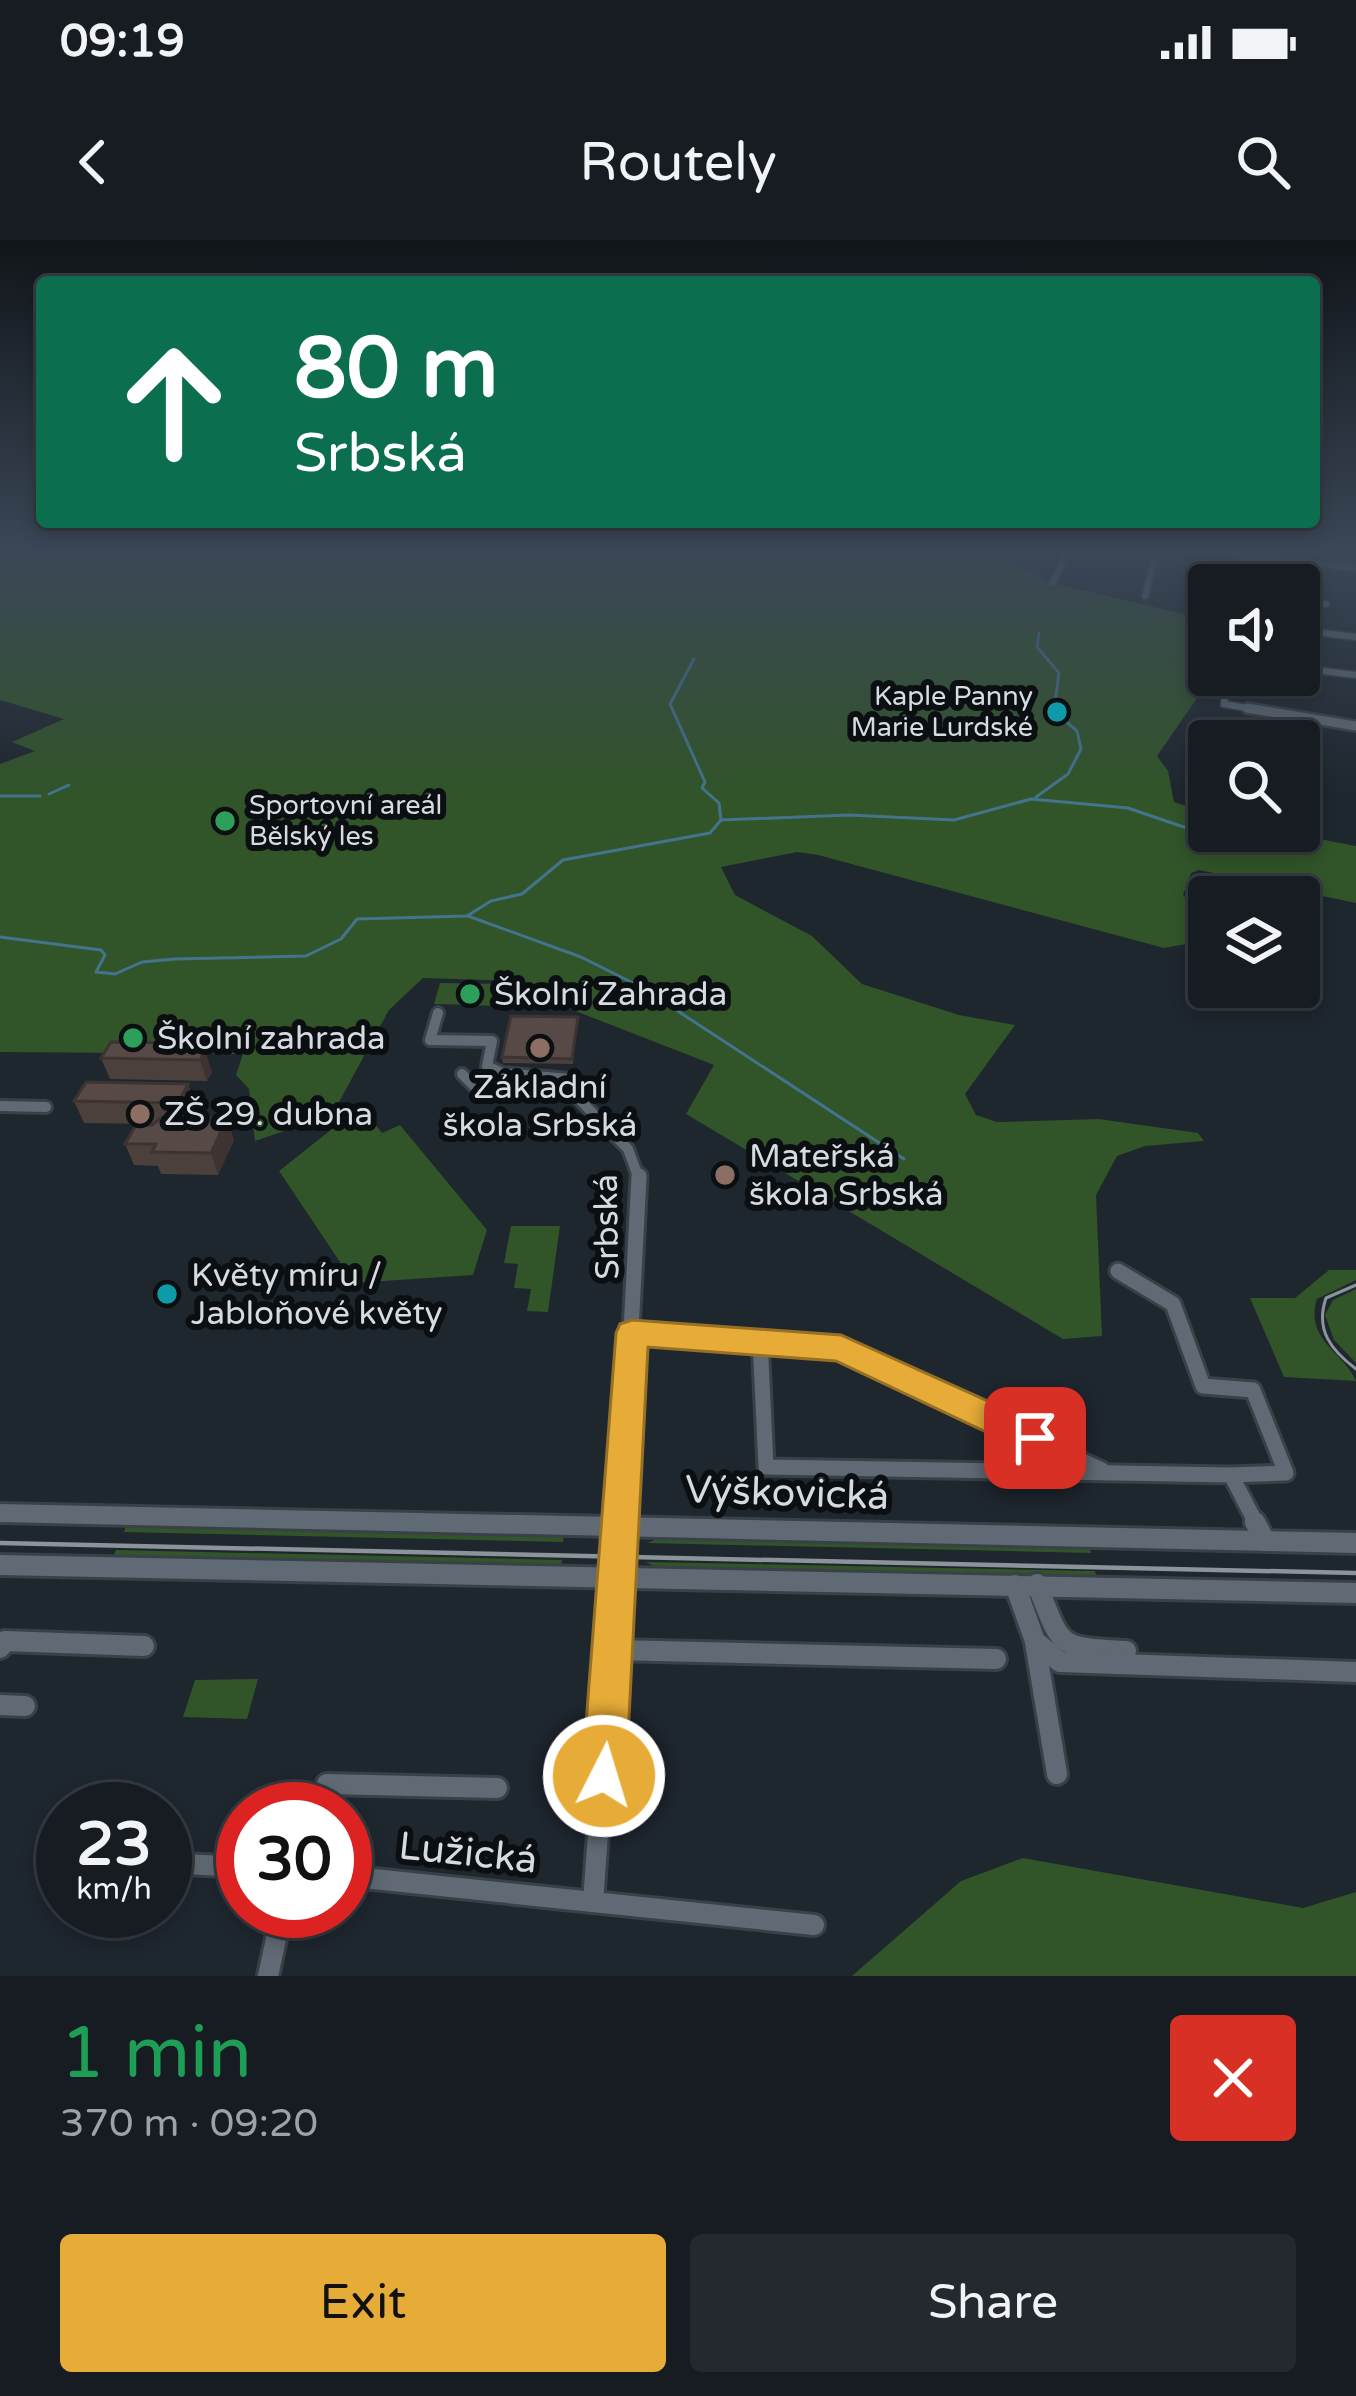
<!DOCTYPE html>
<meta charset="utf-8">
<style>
body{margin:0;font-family:"Varela Round",sans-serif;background:#23292f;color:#f1f3f6;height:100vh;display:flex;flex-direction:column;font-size:45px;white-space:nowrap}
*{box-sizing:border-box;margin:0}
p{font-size:39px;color:#9ea1a5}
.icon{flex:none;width:66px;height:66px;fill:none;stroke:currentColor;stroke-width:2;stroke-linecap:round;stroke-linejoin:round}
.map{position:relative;height:1736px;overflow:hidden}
.drawer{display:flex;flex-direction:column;background:#161c22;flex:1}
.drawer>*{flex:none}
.banner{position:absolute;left:36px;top:36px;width:1284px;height:252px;border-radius:12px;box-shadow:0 6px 18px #0003,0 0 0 3px #353a40;background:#0b6e4f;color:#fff;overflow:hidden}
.tools{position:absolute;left:1188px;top:324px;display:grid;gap:24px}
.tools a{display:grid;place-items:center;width:132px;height:132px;border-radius:12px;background:#161c22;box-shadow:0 6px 18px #0003,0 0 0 3px #353a40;font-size:60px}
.speed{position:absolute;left:36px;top:1542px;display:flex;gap:24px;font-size:60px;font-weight:700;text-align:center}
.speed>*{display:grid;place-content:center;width:156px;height:156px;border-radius:50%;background:#161c22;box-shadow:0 6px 18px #0003,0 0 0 3px #353a40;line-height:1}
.speed small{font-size:30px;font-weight:400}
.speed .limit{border:18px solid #d22;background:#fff;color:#111}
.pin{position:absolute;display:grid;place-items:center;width:102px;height:102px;color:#fff;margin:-51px;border-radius:24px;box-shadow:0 6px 18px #0006}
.me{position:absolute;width:132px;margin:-66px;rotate:5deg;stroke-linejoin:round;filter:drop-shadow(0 0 9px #0008)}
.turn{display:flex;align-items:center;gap:42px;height:252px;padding:0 60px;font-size:54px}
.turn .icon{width:156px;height:156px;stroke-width:2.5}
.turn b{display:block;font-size:84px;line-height:102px}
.round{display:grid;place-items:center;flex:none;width:126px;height:126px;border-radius:12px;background:#23292f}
.overview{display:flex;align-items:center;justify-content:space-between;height:204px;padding:0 60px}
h1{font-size:72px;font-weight:600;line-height:90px;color:#1e9e55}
.primary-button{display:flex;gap:24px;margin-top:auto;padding:24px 60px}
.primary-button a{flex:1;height:138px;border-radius:12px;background:#e7ac37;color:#111;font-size:48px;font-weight:600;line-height:138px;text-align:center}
.primary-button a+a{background:#23292f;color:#f1f3f6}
.status{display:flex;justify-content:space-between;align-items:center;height:84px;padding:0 60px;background:#161c22;direction:ltr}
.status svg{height:33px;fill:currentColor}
header{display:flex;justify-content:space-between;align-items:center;height:156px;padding:0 60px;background:#161c22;font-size:54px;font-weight:600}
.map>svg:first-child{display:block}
.green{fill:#315429}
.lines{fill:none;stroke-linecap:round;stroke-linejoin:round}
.stream{stroke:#44738e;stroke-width:3}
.minor-far4-casing{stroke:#394047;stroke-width:9}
.minor-far3-casing{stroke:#394047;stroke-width:14}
.minor-far2-casing{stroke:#394047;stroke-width:16}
.minor-far1-casing{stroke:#394047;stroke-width:21}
.minor-casing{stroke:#394047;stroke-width:26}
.tertiary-casing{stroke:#394047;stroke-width:6}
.minor-far4{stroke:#606a74;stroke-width:6}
.minor-far3{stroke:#606a74;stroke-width:9}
.minor-far2{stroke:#606a74;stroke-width:10}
.minor-far1{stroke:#606a74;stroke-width:15}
.minor{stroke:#606a74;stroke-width:20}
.tertiary{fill:#606a74;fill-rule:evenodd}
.tram-far1{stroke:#8d939a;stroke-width:3}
.tram{stroke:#8d939a;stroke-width:4.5}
.wall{fill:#4b403c}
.shaded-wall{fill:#3d3431}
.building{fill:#574a46;stroke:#3d3431;stroke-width:3}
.route{fill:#e7ac37;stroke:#967024;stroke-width:3}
.culture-dot{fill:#0f9aa8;stroke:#0b0f12;stroke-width:4.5}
.leisure-dot{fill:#2e9e5b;stroke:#0b0f12;stroke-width:4.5}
.education-dot{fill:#8d6e63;stroke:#0b0f12;stroke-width:4.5}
.labels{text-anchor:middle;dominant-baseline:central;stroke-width:12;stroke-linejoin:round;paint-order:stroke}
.far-poi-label{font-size:27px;fill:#d6dbe1;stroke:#0b0f12;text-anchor:end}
.poi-label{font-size:33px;fill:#d6dbe1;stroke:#0b0f12;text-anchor:start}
.street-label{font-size:33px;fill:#d6dbe1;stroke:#0b0f12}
.near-street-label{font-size:39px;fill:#d6dbe1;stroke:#0b0f12}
</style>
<div class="status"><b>09:19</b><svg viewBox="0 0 49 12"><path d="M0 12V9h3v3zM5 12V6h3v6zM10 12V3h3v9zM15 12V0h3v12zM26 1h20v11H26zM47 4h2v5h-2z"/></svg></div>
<header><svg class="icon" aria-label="back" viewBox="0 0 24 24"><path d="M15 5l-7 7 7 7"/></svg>Routely<svg class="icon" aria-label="search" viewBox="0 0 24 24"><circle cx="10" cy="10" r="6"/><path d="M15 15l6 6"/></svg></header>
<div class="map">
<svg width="1356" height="1736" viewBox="0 0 1356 1736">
<rect width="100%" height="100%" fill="#1e262e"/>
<g class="green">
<polygon points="0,314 997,314 1052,343 1209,380 1209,435 1213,435 1157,516 1168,531 1174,562 1209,574 1209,591 1277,591 1356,606 1356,663 1199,630 1191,633 1183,655 1209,682 1209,700 1164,708 818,615 797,612 721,627 735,655 812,696 862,744 959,775 1015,785 965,854 976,875 997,882 1099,879 1198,893 1204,901 1145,906 1117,916 1096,955 1102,1096 1063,1099 686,874 714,825 519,749 520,741 423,738 389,770 338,864 299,886 255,901 249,849 236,835 243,814 0,812 0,524 35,511 12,502 64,479 0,460"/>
<polygon points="440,743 506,744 500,766 434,764"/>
<polygon points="361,866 382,893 400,885 487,990 473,1035 354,1043 279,931"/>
<polygon points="511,986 560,986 548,1072 527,1071 531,1049 514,1048 518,1024 504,1023"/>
<path d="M1329 1030H1356V1040L1317 1059C1304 1099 1344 1113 1356 1141L1284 1137 1250 1058H1295Z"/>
<polygon points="1356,1049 1356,1123 1334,1100 1325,1075 1333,1060"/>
<polygon points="126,1285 564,1295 563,1302 124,1292"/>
<polygon points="662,1297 1089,1306 1091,1313 647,1303"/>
<polygon points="116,1310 562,1320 561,1326 113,1317"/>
<polygon points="646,1322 1095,1331 1097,1338 657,1328"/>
<polygon points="258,1439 247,1479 183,1477 195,1440"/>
<polygon points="1023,1618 1303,1668 1356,1652 1356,1736 852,1736 961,1641"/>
</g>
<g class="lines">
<g class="stream">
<polyline points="49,554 69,545"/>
<polyline points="0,556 40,556"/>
<polyline points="1036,557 1068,534 1081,509 1077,491 1054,471 1059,433 1037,407 1039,393"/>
<polyline points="721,580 849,575 954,580 1031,559 1128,568 1210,596 1290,612"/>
<polyline points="468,676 581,717 641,747 904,919"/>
<polyline points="0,697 101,710 105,715 96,732 115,734 142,722 175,719 306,716 341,699 357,679 467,676 491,661 522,654 563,620 710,593 721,580 719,563 702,548 705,542 670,464 694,419"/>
</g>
<g class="minor-far4-casing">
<g id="minor-far4">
<polyline points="1227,314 1356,328"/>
<polyline points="1053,343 1066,314"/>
<polyline points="1242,345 1244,314"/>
<polyline points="1145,356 1156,314"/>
<polyline points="1299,361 1326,364"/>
<polyline points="1192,378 1209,380"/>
<polyline points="1299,390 1356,397"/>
<polyline points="1299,428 1356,435"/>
<polyline points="1227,435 1224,464 1265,471"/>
</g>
</g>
<g class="minor-far3-casing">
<polyline id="minor-far3" points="1247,468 1356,486"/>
</g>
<g class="minor-far2-casing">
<g id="minor-far2">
<polyline points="438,773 430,800 492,801 487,826 502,833 569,839 575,855"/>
<polyline points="462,834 476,848 575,855 628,909 639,939"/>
<polyline points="0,866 46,867"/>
</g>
</g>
<g class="minor-far1-casing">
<g id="minor-far1">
<polyline points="1118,1031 1173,1064 1203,1146 1253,1150 1286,1233 1231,1235"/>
<polyline points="632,1093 841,1108 1102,1230"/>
<polyline points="760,1098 766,1227 1231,1235 1257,1285"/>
<polyline points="621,1285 639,936"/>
</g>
</g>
<g class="minor-casing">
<g id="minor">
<polyline points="1255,1282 1265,1301"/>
<path d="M1037 1344C1062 1408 1056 1407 1126 1411"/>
<polyline points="1015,1345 1035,1401 1060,1422 1356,1432"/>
<polyline points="1035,1402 1057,1534"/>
<polyline points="0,1408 5,1401 144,1406"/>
<polyline points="614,1410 996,1419"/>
<polyline points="0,1465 25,1466"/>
<polyline points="323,1569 327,1544 497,1548"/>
<polyline points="165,1623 243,1627"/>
<polyline points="345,1636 593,1662 621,1282"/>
<polyline points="593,1662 814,1685"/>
<polyline points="268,1736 282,1671"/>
</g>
</g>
<g class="tertiary-casing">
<g id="tertiary">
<polygon points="0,1264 1356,1293 1356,1313 0,1282"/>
<polygon points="0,1315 1356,1343 1356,1363 0,1335"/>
</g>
</g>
<use href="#minor-far4" class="minor-far4"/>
<use href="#minor-far3" class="minor-far3"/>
<use href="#minor-far2" class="minor-far2"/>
<use href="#minor-far1" class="minor-far1"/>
<use href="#minor" class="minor"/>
<use href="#tertiary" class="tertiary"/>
<path class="tram-far1" d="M1356 1045 1326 1058C1315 1090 1331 1110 1356 1129"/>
<polyline class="tram" points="0,1303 1356,1333"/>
</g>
<g class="wall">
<polygon points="578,777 573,824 503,823 502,817"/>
<polygon points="196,803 212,832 207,841 110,839 101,818"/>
<polygon points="188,844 195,865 189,878 234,900 218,935 161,934 158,926 134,925 125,904 153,884 84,883 74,861"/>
</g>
<g class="shaded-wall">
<polygon points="196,803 201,818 205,811 212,832 207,841 200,820 192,810"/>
<polygon points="188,844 195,865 186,884 178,863"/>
<polygon points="227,878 234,900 218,935 211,913"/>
</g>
<g class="building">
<polygon points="511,776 578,777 572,819 502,817"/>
<polygon points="111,802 196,803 192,810 205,811 200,820 101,818"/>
<polygon points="86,842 188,844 178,863 74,861"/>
<polygon points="162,877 227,878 211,913 152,912 156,904 125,904 136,885 152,885"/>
</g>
<linearGradient id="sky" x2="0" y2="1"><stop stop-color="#101519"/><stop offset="0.56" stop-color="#3b4757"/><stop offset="1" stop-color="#3b4757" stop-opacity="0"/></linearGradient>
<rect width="1356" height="557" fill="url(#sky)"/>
<polygon class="route" points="632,1080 841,1095 1048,1188 1053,1198 1048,1209 1035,1214 1022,1209 836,1121 648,1107 626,1536 620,1551 604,1558 588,1551 582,1536 616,1093 620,1084"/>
<g class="culture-dot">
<circle cx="1057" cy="472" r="12"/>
<circle cx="167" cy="1054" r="12"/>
</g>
<g class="leisure-dot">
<circle cx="225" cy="581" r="12"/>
<circle cx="470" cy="754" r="12"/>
<circle cx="133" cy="798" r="12"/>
</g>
<g class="education-dot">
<circle cx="540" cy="808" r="12"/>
<circle cx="140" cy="874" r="12"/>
<circle cx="725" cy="935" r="12"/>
</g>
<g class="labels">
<g class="far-poi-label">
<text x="1033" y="456">Kaple Panny<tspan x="1033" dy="31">Marie Lurdské</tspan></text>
<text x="249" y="565" text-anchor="start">Sportovní areál<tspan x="249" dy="31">Bělský les</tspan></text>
</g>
<g class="poi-label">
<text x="494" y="754">Školní Zahrada</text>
<text x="157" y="798">Školní zahrada</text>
<text x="540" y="847" text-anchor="middle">Základní<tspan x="540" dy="38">škola Srbská</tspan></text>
<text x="164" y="874">ZŠ 29. dubna</text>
<text x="749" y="916">Mateřská<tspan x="749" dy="38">škola Srbská</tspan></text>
<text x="191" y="1035">Květy míru /<tspan x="191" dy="38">Jabloňové květy</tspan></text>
</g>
<g class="street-label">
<text transform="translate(607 987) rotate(-91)">Srbská</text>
</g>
<g class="near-street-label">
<text transform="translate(787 1253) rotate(2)">Výškovická</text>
<text transform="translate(468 1613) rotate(6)">Lužická</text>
</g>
</g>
</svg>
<div class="tools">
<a><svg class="icon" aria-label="sound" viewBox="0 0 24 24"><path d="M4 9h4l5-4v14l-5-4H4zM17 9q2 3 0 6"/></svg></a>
<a><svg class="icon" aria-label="search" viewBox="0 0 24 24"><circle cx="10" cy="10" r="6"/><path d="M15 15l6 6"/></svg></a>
<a><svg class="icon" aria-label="layers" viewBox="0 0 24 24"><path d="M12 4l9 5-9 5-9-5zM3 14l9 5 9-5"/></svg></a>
</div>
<div class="speed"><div>23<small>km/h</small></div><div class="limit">30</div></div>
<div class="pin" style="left:1035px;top:1198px;background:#d93025"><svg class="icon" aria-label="arrive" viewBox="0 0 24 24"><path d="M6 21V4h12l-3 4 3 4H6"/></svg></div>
<svg class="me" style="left:604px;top:1536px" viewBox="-20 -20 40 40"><circle r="17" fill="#e7ac37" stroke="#fff" stroke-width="3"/><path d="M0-11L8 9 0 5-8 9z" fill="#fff"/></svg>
<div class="banner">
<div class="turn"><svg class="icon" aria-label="ahead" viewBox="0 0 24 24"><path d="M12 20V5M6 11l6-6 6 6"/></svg><div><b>80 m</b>Srbská</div></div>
</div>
</div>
<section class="drawer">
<div class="overview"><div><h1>1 min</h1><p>370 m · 09:20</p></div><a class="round" style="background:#d93025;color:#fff"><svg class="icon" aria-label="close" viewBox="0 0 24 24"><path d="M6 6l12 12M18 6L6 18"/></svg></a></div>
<div class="primary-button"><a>Exit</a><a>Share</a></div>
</section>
